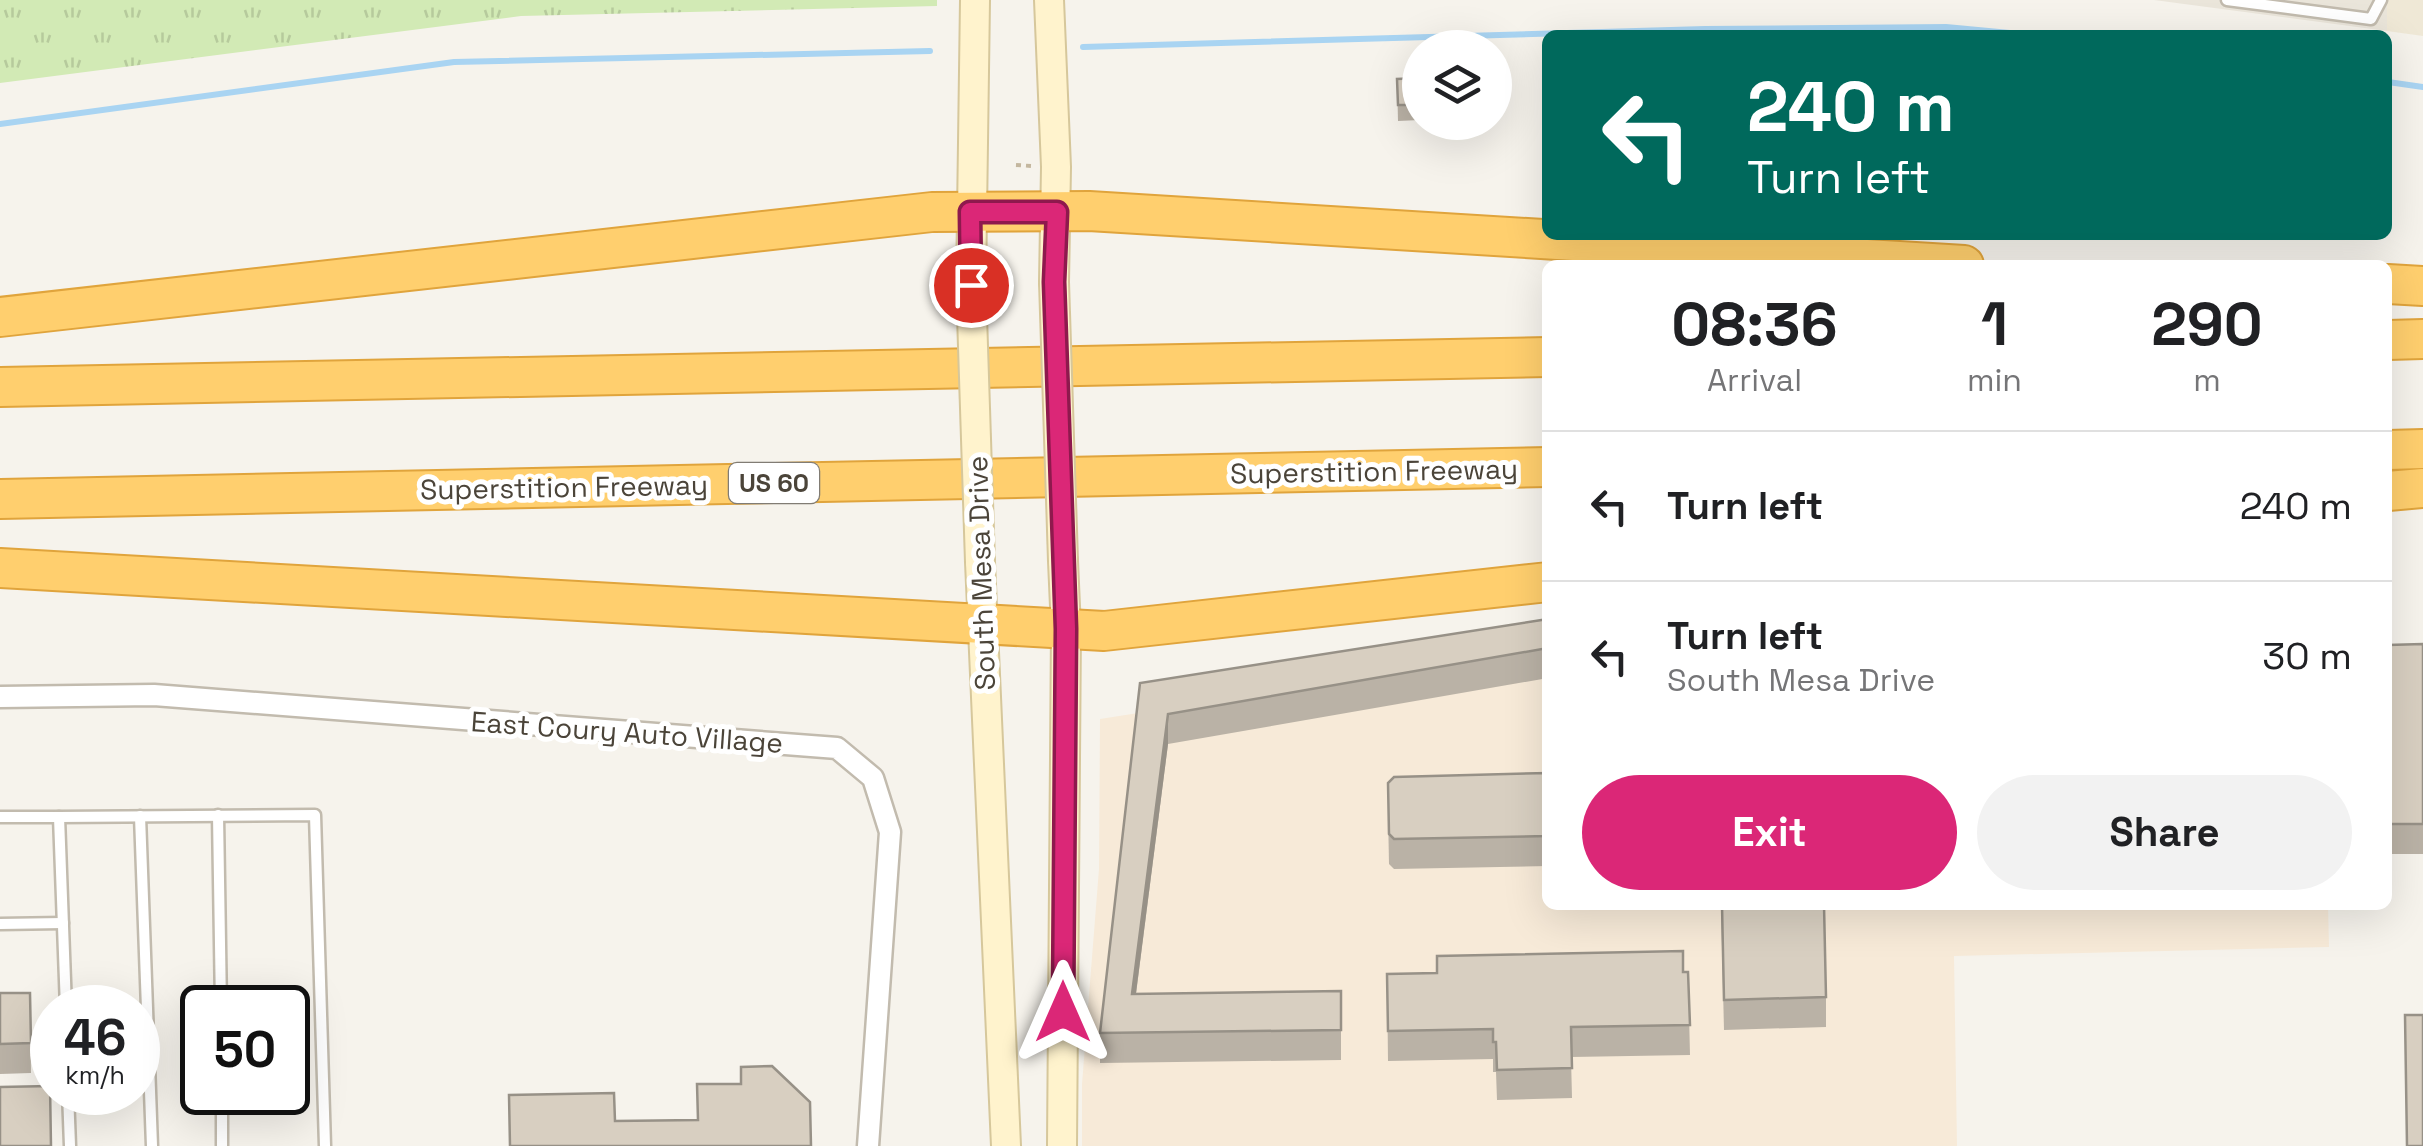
<!DOCTYPE html>
<style>
body{margin:0;font-family:"Space Grotesk",sans-serif;background:#f2f2f2;color:#202124;height:100vh;display:flex;flex-direction:column;font-size:38px;white-space:nowrap}
*{box-sizing:border-box;margin:0}
p{font-size:32px;color:#757577}
.icon{flex:none;width:55px;height:55px;fill:none;stroke:currentColor;stroke-width:2;stroke-linecap:round;stroke-linejoin:round}
.map{position:relative;flex:1;overflow:hidden}
.side{position:absolute;left:1542px;top:260px;width:850px;height:650px;display:flex;flex-direction:column;background:#fff;border-radius:15px;box-shadow:0 10px 40px #0002}
.side>*{flex:none}
.banner{position:absolute;left:1542px;top:30px;width:850px;height:210px;border-radius:15px;box-shadow:0 10px 40px #0002;background:#00695c;color:#fff;overflow:hidden}
.tools{position:absolute;left:1402px;top:30px;display:grid;gap:20px}
.tools a{display:grid;place-items:center;width:110px;height:110px;border-radius:50%;background:#fff;box-shadow:0 10px 40px #0002;font-size:50px}
.speed{position:absolute;left:30px;top:985px;display:flex;gap:20px;font-size:50px;font-weight:700;text-align:center}
.speed>*{display:grid;place-content:center;width:130px;height:130px;border-radius:50%;background:#fff;box-shadow:0 10px 40px #0002;line-height:1}
.speed small{font-size:25px;font-weight:400}
.speed .limit{border:5px solid #111;border-radius:15px;background:#fff;color:#111}
.pin{position:absolute;display:grid;place-items:center;width:85px;height:85px;color:#fff;margin:-42px;border:5px solid #fff;border-radius:50%;box-shadow:0 2px 10px #0007}
.me{position:absolute;width:110px;margin:-55px;rotate:0deg;stroke-linejoin:round;filter:drop-shadow(0 0 8px #0008)}
.turn{display:flex;align-items:center;gap:35px;height:210px;padding:0 40px;font-size:45px}
.turn .icon{width:130px;height:130px;stroke-width:2.5}
.turn b{display:block;font-size:70px;line-height:85px}
.eta{display:flex;justify-content:space-evenly;align-items:center;height:170px;text-align:center}
.eta b{font-size:60px;font-weight:600;line-height:70px}
.button{display:flex;gap:20px;margin-top:auto;padding:20px 40px}
.button a{flex:1;height:115px;border-radius:60px;background:#db2777;color:#fff;font-size:40px;font-weight:600;line-height:115px;text-align:center}
.button a+a{background:#f2f2f2;color:#202124}
ul{padding:0;list-style:none}
li{display:flex;align-items:center;gap:30px;height:150px;padding:0 40px;border-top:2px solid #e0e0e0}
li div{flex:1}
li b{display:block;font-size:38px}
li em{font-style:normal}
.map>svg:first-child{display:block}
.residential{fill:#eae5da}
.commercial{fill:#f7ead8}
.education{fill:#efe8d6}
.park{fill:url(#park-tufts)}
.lines{fill:none;stroke-linecap:round;stroke-linejoin:round}
.stream{stroke:#a9d4f2;stroke-width:6}
.lane-casing{stroke:#c2bbae;stroke-width:15}
.street-casing{stroke:#c2bbae;stroke-width:25}
.secondary-casing{stroke:#d6c79b;stroke-width:32}
.highway-casing{stroke:#e0a43c;stroke-width:42}
.path{stroke:#c4b79f;stroke-width:4;stroke-dasharray:5 5;stroke-linecap:butt}
.lane{stroke:#fff;stroke-width:10}
.street{stroke:#fff;stroke-width:20}
.secondary{stroke:#fff3cd;stroke-width:28}
.highway{stroke:#ffcf6e;stroke-width:38}
.secondary-bridge-casing{stroke:#d6c79b;stroke-width:32;stroke-linecap:butt}
.secondary-bridge{stroke:#fff3cd;stroke-width:28}
.wall{fill:#bab2a6}
.shaded-wall{fill:#979187}
.building{fill:#d8cfc1;stroke:#979187;stroke-width:2.5}
.route-casing{stroke:#8e194d;stroke-width:25}
.route{stroke:#db2777;stroke-width:18}
.labels{text-anchor:middle;dominant-baseline:central;stroke-width:10;stroke-linejoin:round;paint-order:stroke}
.shield{fill:#fff;stroke:#817c74;stroke-width:2.5}
.shield-label{font-size:25px;font-weight:bold;fill:#4b4439}
.street-label{font-size:28px;fill:#4b4439;stroke:#fff}
</style>
<div class="map">
<svg width="2423" height="1146" viewBox="0 0 2423 1146">
<defs>
<pattern id="park-tufts" width="24" height="20" patternUnits="userSpaceOnUse" patternTransform="scale(2.5)"><rect width="24" height="20" fill="#d2eab5"/><path d="M3 7l-1-3M5 7V3M7 7l1-3M15 17l-1-3M17 17v-4M19 17l1-3" fill="none" stroke="#b6ca9c"/></pattern>
</defs>
<rect width="100%" height="100%" fill="#f6f3ec"/>
<polygon class="residential" points="2154,0 2387,0 2387,31"/>
<polygon class="commercial" points="1547,649 1548,905 2328,905 2329,947 1954,956 1957,1146 1082,1146 1082,1084 1099,869 1100,719"/>
<polygon class="education" points="2387,0 2423,0 2423,36 2387,31"/>
<polygon class="park" points="0,0 937,0 937,6 521,16 0,83"/>
<g class="lines">
<g class="stream">
<polyline points="1083,47 1705,29 1946,27 2031,35"/>
<polyline points="2388,82 2423,87"/>
<polyline points="0,124 454,62 930,51"/>
</g>
<g class="lane-casing">
<g id="lane">
<polyline points="2227,0 2371,19 2381,0"/>
<polyline points="218,815 221,1008"/>
<polyline points="140,816 152,1146"/>
<polyline points="0,817 59,817 66,1008"/>
<polyline points="59,817 315,815 325,1146"/>
<polyline points="0,924 63,923"/>
<polyline points="68,1092 70,1146"/>
<polyline points="222,1092 222,1146"/>
</g>
</g>
<g class="street-casing">
<polyline id="street" points="0,697 154,695 837,748 873,778 890,832 868,1146"/>
</g>
<g class="secondary-casing">
<g id="secondary">
<polyline points="1049,0 1056,167 1054,282"/>
<polyline points="971,285 975,0"/>
<polyline points="980,562 1006,1146"/>
<polyline points="1062,1146 1066,629 1063,561"/>
</g>
</g>
<g class="highway-casing">
<g id="highway">
<polyline points="2388,284 2423,286"/>
<polyline points="0,317 932,212 1089,211 1964,265"/>
<polyline points="2388,340 2423,339"/>
<polyline points="0,387 1548,357"/>
<polyline points="2388,450 2423,449"/>
<polyline points="2388,491 2423,488"/>
<polyline points="0,499 1548,467"/>
<polyline points="0,568 1104,631 1548,582"/>
</g>
</g>
<polyline class="path" points="1016,165 1032,166"/>
<use href="#lane" class="lane"/>
<use href="#street" class="street"/>
<use href="#secondary" class="secondary"/>
<use href="#highway" class="highway"/>
<g class="secondary-bridge-casing">
<g id="secondary-bridge">
<polyline points="1054,282 1063,561"/>
<polyline points="971,285 980,562"/>
</g>
</g>
<use href="#secondary-bridge" class="secondary-bridge"/>
</g>
<g class="wall">
<polygon points="1420,78 1420,120 1398,121 1397,79"/>
<polygon points="1548,619 1548,678 1168,744 1136,994 1341,991 1341,1060 1100,1063 1100,1033 1140,683"/>
<polygon points="2423,644 2423,854 2388,854 2388,645"/>
<polygon points="1548,773 1548,866 1394,869 1389,864 1388,813"/>
<polygon points="1721,905 1826,997 1826,1027 1724,1030"/>
<polygon points="1688,972 1690,1055 1571,1057 1572,1098 1497,1100 1496,1072 1493,1072 1493,1059 1388,1061 1387,974"/>
<polygon points="0,993 30,993 31,1073 0,1074"/>
</g>
<polygon class="shaded-wall" points="1168,714 1168,744 1132,1024 1132,994"/>
<g class="building">
<polygon points="1420,78 1420,105 1398,105 1397,79"/>
<polygon points="1548,619 1548,648 1168,714 1132,994 1341,991 1341,1030 1100,1033 1140,683"/>
<polygon points="2423,644 2423,824 2388,824 2388,645"/>
<polygon points="1548,773 1548,836 1394,839 1389,834 1388,783 1394,777"/>
<polygon points="1722,905 1824,905 1826,997 1724,1000"/>
<polygon points="1683,951 1683,972 1688,972 1690,1025 1571,1027 1572,1068 1497,1070 1496,1042 1493,1042 1493,1029 1388,1031 1387,974 1437,973 1437,956"/>
<polygon points="0,993 30,993 31,1043 0,1044"/>
<polygon points="2405,1015 2423,1015 2423,1146 2407,1146"/>
<polygon points="772,1066 810,1102 811,1146 510,1146 509,1095 614,1093 615,1121 698,1120 697,1084 741,1084 741,1067"/>
<polygon points="50,1086 51,1146 0,1146 0,1087"/>
</g>
<g class="lines">
<g class="route-casing">
<polyline id="route" points="971,285 970,212 1057,212 1054,282 1066,629 1063,1012"/>
</g>
<use href="#route" class="route"/>
</g>
<g class="labels">
<rect class="shield" x="729" y="463" width="90" height="40" rx="8"/>
<g class="shield-label">
<text x="774" y="483">US 60</text>
</g>
<g class="street-label">
<text transform="translate(1374 471) rotate(-1)">Superstition Freeway</text>
<text transform="translate(564 487) rotate(-1)">Superstition Freeway</text>
<text transform="translate(981 573) rotate(-92)">South Mesa Drive</text>
<text transform="translate(627 732) rotate(4)">East Coury Auto Village</text>
</g>
</g>
</svg>
<div class="tools">
<a><svg class="icon" aria-label="layers" viewBox="0 0 24 24"><path d="M12 4l9 5-9 5-9-5zM3 14l9 5 9-5"/></svg></a>
</div>
<div class="speed"><div>46<small>km/h</small></div><div class="limit">50</div></div>
<div class="pin" style="left:971px;top:285px;background:#d93025"><svg class="icon" aria-label="arrive" viewBox="0 0 24 24"><path d="M6 21V4h12l-3 4 3 4H6"/></svg></div>
<svg class="me" style="left:1063px;top:1012px" viewBox="-20 -20 40 40"><path d="M0-17L14 15 0 8-14 15z" fill="#db2777" stroke="#fff" stroke-width="4"/></svg>
<div class="banner">
<div class="turn"><svg class="icon" aria-label="left" viewBox="0 0 24 24"><path d="M17 20v-9H6M10 6l-5 5 5 5"/></svg><div><b>240 m</b>Turn left</div></div>
</div>
<section class="side">
<div class="eta">
<div><b>08:36</b><p>Arrival</p></div>
<div><b>1</b><p>min</p></div>
<div><b>290</b><p>m</p></div>
</div>
<ul>
<li><svg class="icon" aria-label="left" viewBox="0 0 24 24"><path d="M17 20v-9H6M10 6l-5 5 5 5"/></svg><div><b>Turn left</b></div><em>240 m</em></li>
<li><svg class="icon" aria-label="left" viewBox="0 0 24 24"><path d="M17 20v-9H6M10 6l-5 5 5 5"/></svg><div><b>Turn left</b><p>South Mesa Drive</p></div><em>30 m</em></li>
</ul>
<div class="button"><a>Exit</a><a>Share</a></div>
</section>
</div>
